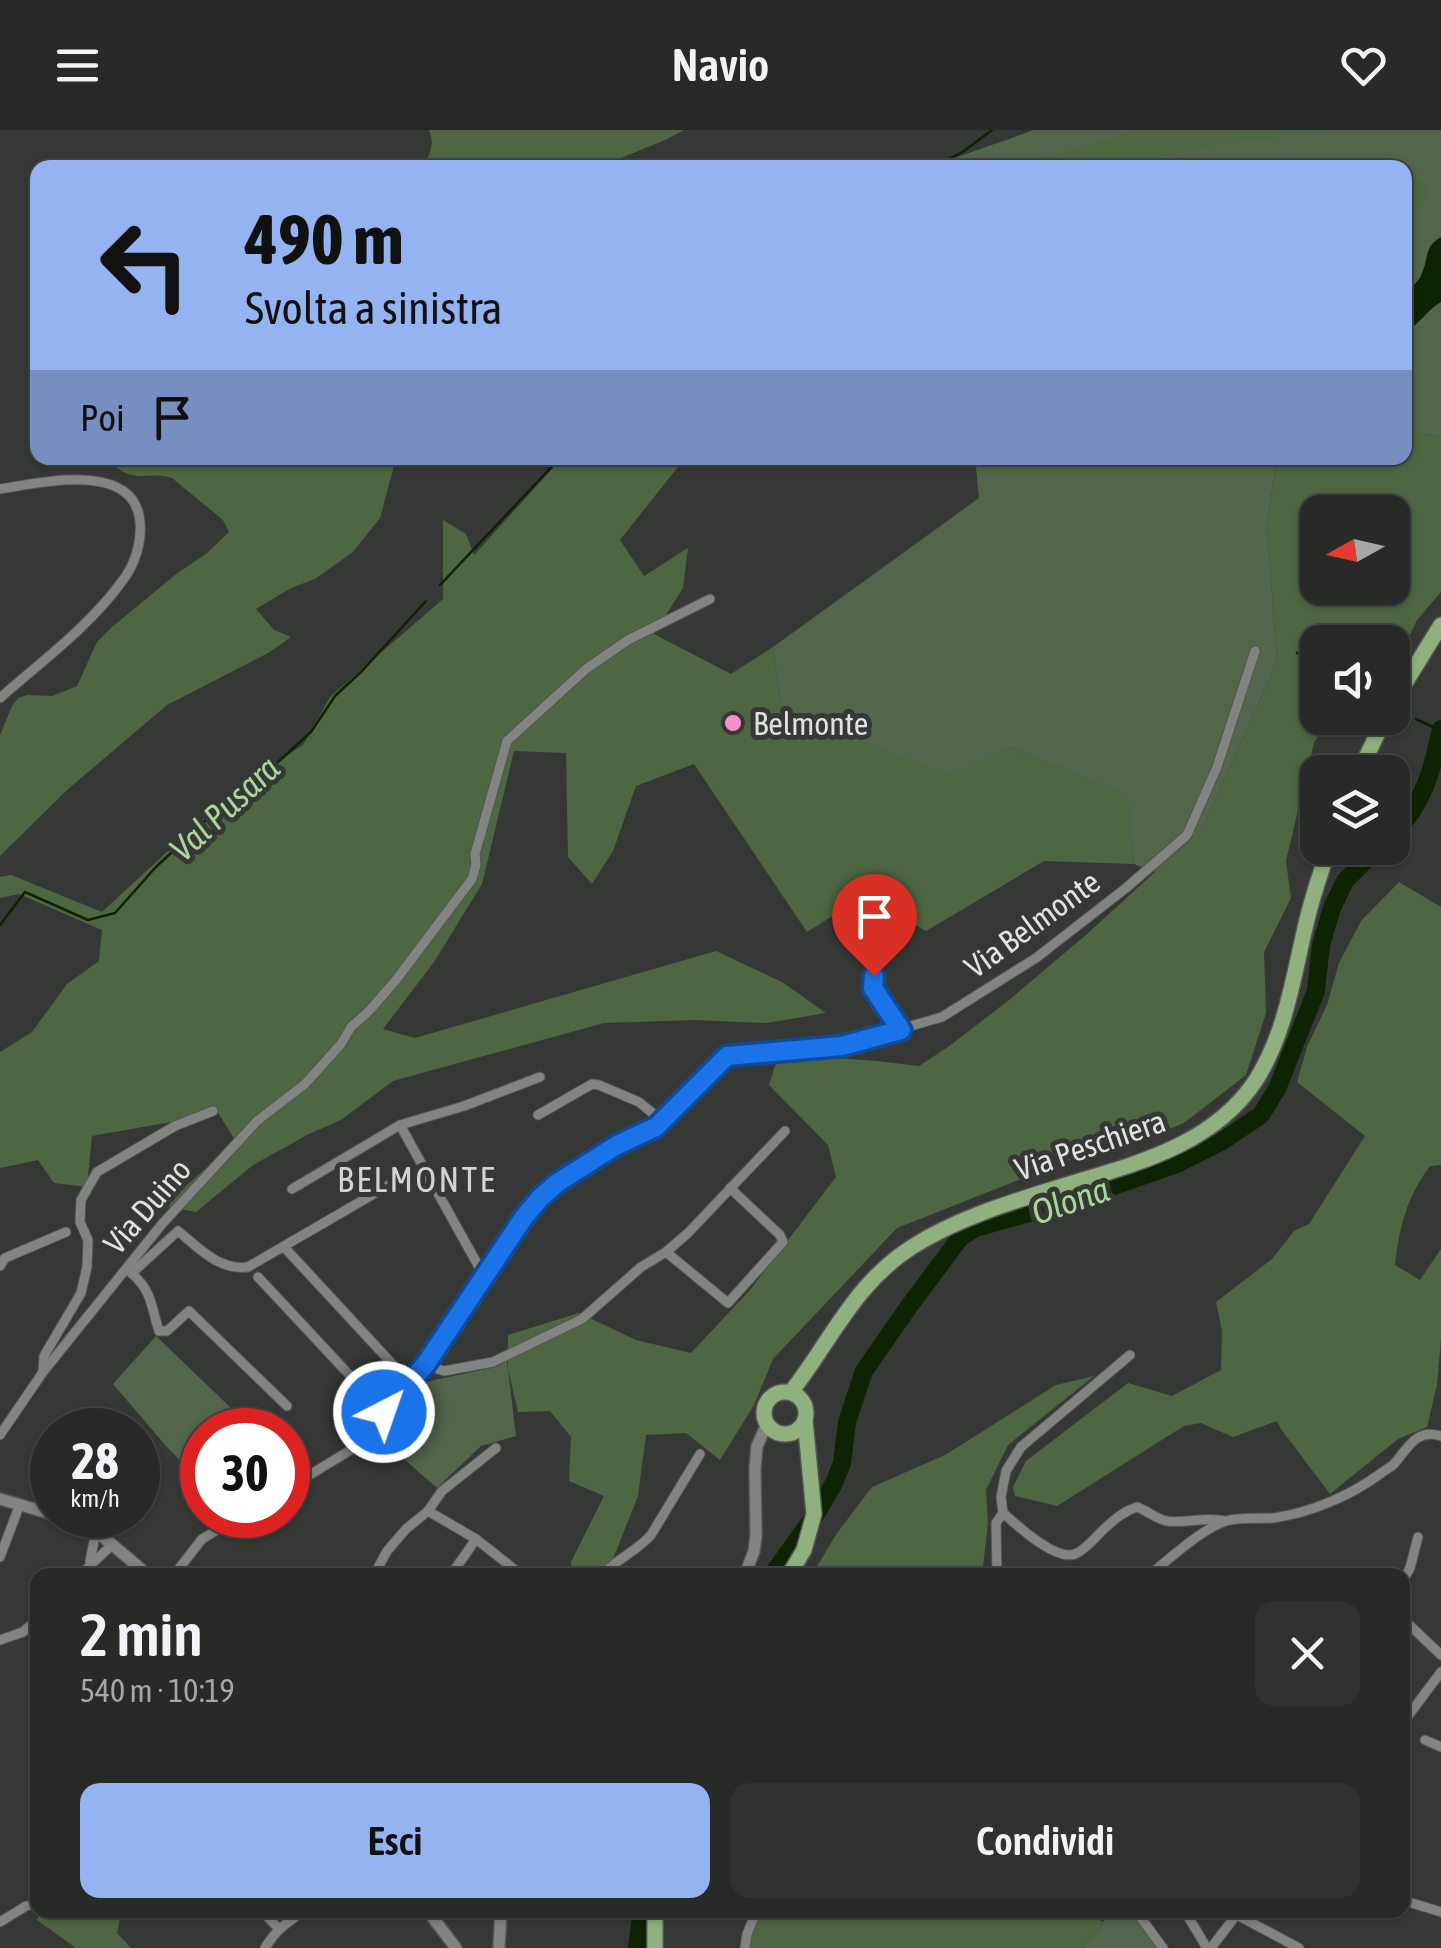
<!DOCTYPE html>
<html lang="it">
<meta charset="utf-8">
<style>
body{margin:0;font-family:"Asap Condensed",sans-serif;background:#303230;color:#f1f3f6;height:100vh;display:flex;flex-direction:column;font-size:38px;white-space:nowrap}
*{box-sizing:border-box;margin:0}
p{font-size:32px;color:#a5a7a8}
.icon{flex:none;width:55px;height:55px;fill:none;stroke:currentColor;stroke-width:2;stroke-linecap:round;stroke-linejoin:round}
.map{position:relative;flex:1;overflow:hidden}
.details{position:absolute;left:30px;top:1438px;width:1380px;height:350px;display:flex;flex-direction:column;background:#282a28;border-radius:20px;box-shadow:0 2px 8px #0004,0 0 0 2px #444645}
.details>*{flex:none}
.guide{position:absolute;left:30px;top:30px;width:1382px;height:305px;border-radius:20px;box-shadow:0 2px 8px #0004,0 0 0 2px #444645;background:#95b2f1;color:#111;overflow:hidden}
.needle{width:65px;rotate:262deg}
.buttons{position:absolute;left:1300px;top:365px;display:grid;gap:20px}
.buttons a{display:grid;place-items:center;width:110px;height:110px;border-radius:20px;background:#282a28;box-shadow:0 2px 8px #0004,0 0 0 2px #444645;font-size:50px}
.speed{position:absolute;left:30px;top:1278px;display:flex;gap:20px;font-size:50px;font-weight:700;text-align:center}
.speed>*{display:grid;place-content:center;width:130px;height:130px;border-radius:50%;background:#282a28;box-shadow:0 2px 8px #0004,0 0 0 2px #444645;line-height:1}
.speed small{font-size:25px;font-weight:400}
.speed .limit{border:15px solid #d22;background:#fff;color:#111}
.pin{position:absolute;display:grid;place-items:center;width:85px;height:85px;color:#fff;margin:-102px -42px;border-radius:50% 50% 50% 0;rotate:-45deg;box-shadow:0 0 10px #0007}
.pin .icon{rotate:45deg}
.me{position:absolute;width:110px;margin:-55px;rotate:41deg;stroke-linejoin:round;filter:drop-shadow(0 0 8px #0008)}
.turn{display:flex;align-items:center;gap:35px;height:210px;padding:0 50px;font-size:45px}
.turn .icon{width:130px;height:130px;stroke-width:2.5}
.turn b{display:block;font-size:70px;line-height:85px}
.then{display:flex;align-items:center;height:95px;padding:0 50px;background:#0003;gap:20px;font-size:38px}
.round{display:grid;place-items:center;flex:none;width:105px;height:105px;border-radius:20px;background:#303230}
.overview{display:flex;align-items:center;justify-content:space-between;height:170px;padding:0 50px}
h1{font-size:60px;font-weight:600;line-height:75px}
.button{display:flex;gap:20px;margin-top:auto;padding:20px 50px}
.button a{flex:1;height:115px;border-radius:20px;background:#95b2f1;color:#111;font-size:40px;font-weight:600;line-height:115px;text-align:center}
.button a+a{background:#303230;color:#f1f3f6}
header{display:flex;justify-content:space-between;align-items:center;height:130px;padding:0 50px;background:#282a28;font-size:45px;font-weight:600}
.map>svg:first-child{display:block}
.green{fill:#53654b}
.forest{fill:#4e6742;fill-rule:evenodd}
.water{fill:#0e2301}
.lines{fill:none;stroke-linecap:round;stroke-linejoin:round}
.stream{stroke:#0e2301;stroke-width:2.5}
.river{stroke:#0e2301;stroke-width:18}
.minor-casing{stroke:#545654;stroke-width:11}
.tertiary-casing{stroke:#545654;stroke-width:14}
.primary-casing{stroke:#545654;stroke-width:18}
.minor{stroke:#828481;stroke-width:9}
.tertiary{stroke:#828481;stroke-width:11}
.primary{stroke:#90b07f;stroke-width:15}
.route-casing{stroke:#114b97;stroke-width:25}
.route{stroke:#1a73e8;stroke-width:18}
.poi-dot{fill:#f890cc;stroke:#363835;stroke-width:4}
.labels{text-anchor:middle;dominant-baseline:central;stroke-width:10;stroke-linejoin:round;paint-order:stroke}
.poi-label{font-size:32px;fill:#e1e2e0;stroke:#363835;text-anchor:start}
.street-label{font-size:32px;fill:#e1e2e0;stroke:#363835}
.water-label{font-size:35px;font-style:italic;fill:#acd698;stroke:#363835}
.neighbourhood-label{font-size:35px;letter-spacing:2.5px;fill:#d2d4d0;stroke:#363835}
</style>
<header><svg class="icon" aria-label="menu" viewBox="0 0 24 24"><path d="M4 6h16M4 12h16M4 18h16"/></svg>Navio<svg class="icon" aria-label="heart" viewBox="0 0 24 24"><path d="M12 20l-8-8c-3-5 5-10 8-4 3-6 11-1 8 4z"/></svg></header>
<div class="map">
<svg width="1441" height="1818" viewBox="0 0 1441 1818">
<rect width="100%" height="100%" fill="#363835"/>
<g class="green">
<polygon points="1034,0 1441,0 1441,307 1405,301 1405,38 946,38 946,31"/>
<polygon points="975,328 1277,328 1267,394 1277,532 1202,699 1155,742 1134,734 1128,665 1010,617 955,647 782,582 773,517 979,368"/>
<polygon points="156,1206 254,1300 202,1300 202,1353 167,1317 113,1254"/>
<polygon points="507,1231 516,1306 481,1316 437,1358 405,1330 418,1308 394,1277 409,1259 420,1253 496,1237"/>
<polygon points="1115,1780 1129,1780 1157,1818 1082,1818"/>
</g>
<g class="forest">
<path d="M429 0H684L665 10 599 37H423C430 24 435 15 429 0Z"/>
<polygon points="1141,0 1337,0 1219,14 1117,37 1012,37"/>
<polygon points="1405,49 1425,52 1430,59 1426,72 1410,81 1405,89"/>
<path d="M1405 301 1441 307V462L1417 490 1393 540 1392 512H1318V588H1329L1314 613 1286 731 1291 768 1264 822 1266 883 1246 945 1184 993 1129 1016 1067 1031 897 1098 773 1229 754 1275 720 1330 686 1303 646 1305 638 1366 611 1434 595 1445H573L571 1432 604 1366 569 1351 571 1307 550 1281 518 1282 508 1239V1205L579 1183 636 1210 691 1223 750 1160 836 1047 828 1015 769 955 779 924 877 931 919 936 948 917 1009 870 1087 804 1202 699 1277 532 1267 394 1277 328H1405ZM1318 382H1392V458H1318Z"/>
<path d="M118 328H396L380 388 353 422 315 449 291 458 256 479 274 500 291 507 270 522 167 575 67 660 0 726V605L12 576 18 568 27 565 52 566 77 556 97 512 112 497 175 445 207 423 229 402 223 390 172 348C149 340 134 355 113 334Z"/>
<polygon points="562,328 685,328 620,410 644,446 688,418 683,458 654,504 731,544 773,517 782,582 954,646 1010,617 1129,665 1134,734 1044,731 926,801 907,790 853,773 807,802 694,634 636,656 613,721 592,754 568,727 566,623 514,621 482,754 434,832 383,899 415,908 716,821 782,852 826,883 767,893 695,890 604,893 393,951 341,990 309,1004 253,1035 196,1082 163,1076 236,1012 214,976 171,992 92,1006 87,1057 54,1053 38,1030 0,1038 0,922 32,902 67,854 99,831 102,800 19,764 0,768 0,747 11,745 102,782 233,661 303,615 330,567 443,469 443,390 466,404 474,425"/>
<path d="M1399 752 1441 777V1035L1430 1036C1407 1067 1399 1097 1395 1135L1420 1150 1441 1119V1208L1437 1255 1427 1297 1398 1309 1330 1364 1281 1299 1277 1291 1233 1307 1201 1293 1184 1296 1057 1376 1015 1366 1013 1357 1026 1331 1128 1253 1172 1266 1221 1240 1222 1201 1216 1172 1272 1129 1294 1101 1309 1094 1365 1006 1297 952 1307 917 1327 875 1339 833 1361 791Z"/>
<polygon points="1094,1246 1008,1315 986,1360 988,1392 982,1445 812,1445 837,1403 872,1357 945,1325 1056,1255"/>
<polygon points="88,1780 122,1780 117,1803 130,1817 129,1818 76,1818 37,1790 40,1781 62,1787"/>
<polygon points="763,1780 1091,1780 1102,1792 1115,1780 1082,1818 749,1818 750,1806"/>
</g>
<path class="water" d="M1441 107V172C1427 180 1419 195 1405 202V163C1411 157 1419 152 1422 143 1429 127 1424 117 1441 107Z"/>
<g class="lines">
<g class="stream">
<polyline points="933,38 964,21 992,0"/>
<polyline points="440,455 560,328"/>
<polyline points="1297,523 1318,530"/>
<polyline points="1416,589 1441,601"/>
<polyline points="0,795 25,762 88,790 115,783 155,738 239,659 278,632 311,602 335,566 362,541 426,471"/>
</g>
<g class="river">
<path d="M1392 705C1423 676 1433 638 1441 599"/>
<polyline points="772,1445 818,1381 834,1353 842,1333 847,1292 864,1241 910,1175 960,1108 975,1098 1062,1074 1177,1034 1221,1012 1261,985 1277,959 1316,861 1321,815 1332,778 1345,751 1378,718"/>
<polyline points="637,1818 642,1780"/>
</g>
<g class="minor-casing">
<g id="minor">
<path d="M0 359C40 353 135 330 140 392 142 412 135 434 123 450 90 496 42 531 0 568"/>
<polyline points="874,846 873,858 901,900"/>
<polyline points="538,985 592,954 599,955 639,972 662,991"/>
<polyline points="400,995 484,1146"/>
<polyline points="292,1059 400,995 464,976 540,947"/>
<polyline points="284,1117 410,1253"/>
<polyline points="666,1122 728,1173 783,1112 780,1105 730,1058"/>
<polyline points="0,1136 5,1128 66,1102"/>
<path d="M128 1140C153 1161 150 1173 159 1201H167L189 1181 287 1276"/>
<path d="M132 1143 178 1101C199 1118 219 1141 248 1137L389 1055 410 1048 431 1049"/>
<polyline points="258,1147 384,1282"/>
<polyline points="425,1235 444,1241 493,1232 582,1189 641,1137 666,1122 688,1103 785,1001"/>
<polyline points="43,1241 44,1226 81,1163 87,1137 88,1110 80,1092 81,1070 97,1042 175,996 213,981"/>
<polyline points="124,1300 125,1298"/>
<polyline points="0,1305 43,1242 162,1094 257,991 305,954 341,914 351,897 369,881 396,850 472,749 476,735 475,724 507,611 586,539 628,510 710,469"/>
<polyline points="138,1333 148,1343"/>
<polyline points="288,1358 349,1321 410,1253 524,1087 540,1067 557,1053 617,1015 656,997 727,925 842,916 942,887 1036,828 1126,758 1187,705 1217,637 1255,521"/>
<polyline points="428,1381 476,1409 514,1439 510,1445"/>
<path d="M1003 1383C1018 1396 1055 1431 1075 1424 1087 1419 1096 1406 1105 1398 1115 1389 1124 1381 1137 1377 1148 1381 1156 1389 1167 1391 1186 1394 1205 1386 1225 1391"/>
<polyline points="0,1427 20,1374"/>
<polyline points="90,1431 96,1401"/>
<polyline points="80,1445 113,1414"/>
<polyline points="174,1445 202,1409 242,1385"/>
<polyline points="374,1445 387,1421 406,1399 428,1381 442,1361 496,1318"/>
<polyline points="451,1445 476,1409"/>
<path d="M602 1445C617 1429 637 1421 651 1405L700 1324"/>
<polyline points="997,1445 996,1393 1003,1383 1001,1367 1006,1341 1021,1317 1130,1225"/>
<path d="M1150 1445C1167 1430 1205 1397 1226 1391 1241 1387 1258 1389 1273 1388 1310 1383 1350 1366 1380 1344 1384 1341 1389 1338 1393 1335 1408 1319 1415 1298 1441 1306"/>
<polyline points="1402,1452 1410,1438 1418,1407"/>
<polyline points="1402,1488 1441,1525"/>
<polyline points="0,1510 23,1502 38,1489"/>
<polyline points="1402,1594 1441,1542"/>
<polyline points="1425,1610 1441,1617"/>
<polyline points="1402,1770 1441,1782"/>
<polyline points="261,1780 279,1799"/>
<polyline points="1135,1780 1163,1818"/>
<polyline points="1184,1780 1207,1818"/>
<polyline points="1237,1785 1299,1818"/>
<polyline points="0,1792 26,1776 38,1773"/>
<path d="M265 1818C275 1800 289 1791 305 1780"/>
<polyline points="745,1818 747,1804 757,1780"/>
<polyline points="1211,1818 1240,1780"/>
</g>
</g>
<g class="tertiary-casing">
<g id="tertiary">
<polyline points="0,1369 52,1384"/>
<polyline points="56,1385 96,1401 141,1439 145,1445"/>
<polyline points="745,1445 754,1421 756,1406 755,1338 757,1316 767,1294"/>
<polyline points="427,1780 456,1818"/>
<polyline points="499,1818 501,1780"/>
</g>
</g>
<g class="primary-casing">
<g id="primary">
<polyline points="1392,574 1441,495"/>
<polyline points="1359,642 1385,588"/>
<circle cx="785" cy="1283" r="21"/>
<path d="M791 1262C831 1211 854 1154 912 1117 954 1090 1005 1074 1053 1059 1126 1036 1211 1019 1256 950 1285 904 1293 849 1305 798 1311 771 1320 744 1329 718"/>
<polyline points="789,1445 804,1420 814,1384 805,1290"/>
<polyline points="655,1780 655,1818"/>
</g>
</g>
<use href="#minor" class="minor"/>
<use href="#tertiary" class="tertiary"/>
<use href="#primary" class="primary"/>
</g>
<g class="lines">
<g class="route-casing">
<polyline id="route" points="384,1282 425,1235 524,1087 540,1068 557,1053 617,1015 656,997 727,926 842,916 901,900 873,858 874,846"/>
</g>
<use href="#route" class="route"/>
</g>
<circle class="poi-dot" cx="733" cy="593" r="10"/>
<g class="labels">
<g class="poi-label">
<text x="753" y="593">Belmonte</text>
</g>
<g class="street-label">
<text transform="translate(1032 794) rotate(-36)">Via Belmonte</text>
<text transform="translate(1090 1015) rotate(-19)">Via Peschiera</text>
<text transform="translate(147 1076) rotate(-49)">Via Duino</text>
</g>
<g class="water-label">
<text transform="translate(224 678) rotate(-43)">Val Pusara</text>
<text transform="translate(1070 1070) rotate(-19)">Olona</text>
</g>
<g class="neighbourhood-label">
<text x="417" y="1049">BELMONTE</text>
</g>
</g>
</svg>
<div class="buttons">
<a><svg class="needle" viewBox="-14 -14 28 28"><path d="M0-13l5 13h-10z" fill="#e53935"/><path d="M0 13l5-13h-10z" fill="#a5a7a8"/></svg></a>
<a><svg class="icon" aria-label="sound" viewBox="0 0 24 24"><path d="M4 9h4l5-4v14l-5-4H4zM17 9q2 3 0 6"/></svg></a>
<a><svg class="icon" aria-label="layers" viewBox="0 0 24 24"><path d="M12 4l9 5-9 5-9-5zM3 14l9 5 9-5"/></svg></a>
</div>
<div class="speed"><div>28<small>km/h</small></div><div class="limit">30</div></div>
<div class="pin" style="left:874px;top:846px;background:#d93025"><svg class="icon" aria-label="arrive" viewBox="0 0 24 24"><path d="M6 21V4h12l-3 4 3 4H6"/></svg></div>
<svg class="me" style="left:384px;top:1282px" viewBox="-20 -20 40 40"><circle r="17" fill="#1a73e8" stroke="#fff" stroke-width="3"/><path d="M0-11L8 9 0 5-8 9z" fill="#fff"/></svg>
<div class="guide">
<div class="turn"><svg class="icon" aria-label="left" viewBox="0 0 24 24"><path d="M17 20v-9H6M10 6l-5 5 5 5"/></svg><div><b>490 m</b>Svolta a sinistra</div></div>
<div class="then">Poi<svg class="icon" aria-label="arrive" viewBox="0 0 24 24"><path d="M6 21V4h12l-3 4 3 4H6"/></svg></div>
</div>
<section class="details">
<div class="overview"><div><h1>2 min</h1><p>540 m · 10:19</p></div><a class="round"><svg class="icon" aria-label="close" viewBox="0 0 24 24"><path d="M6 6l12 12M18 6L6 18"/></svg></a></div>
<div class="button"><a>Esci</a><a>Condividi</a></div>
</section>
</div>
